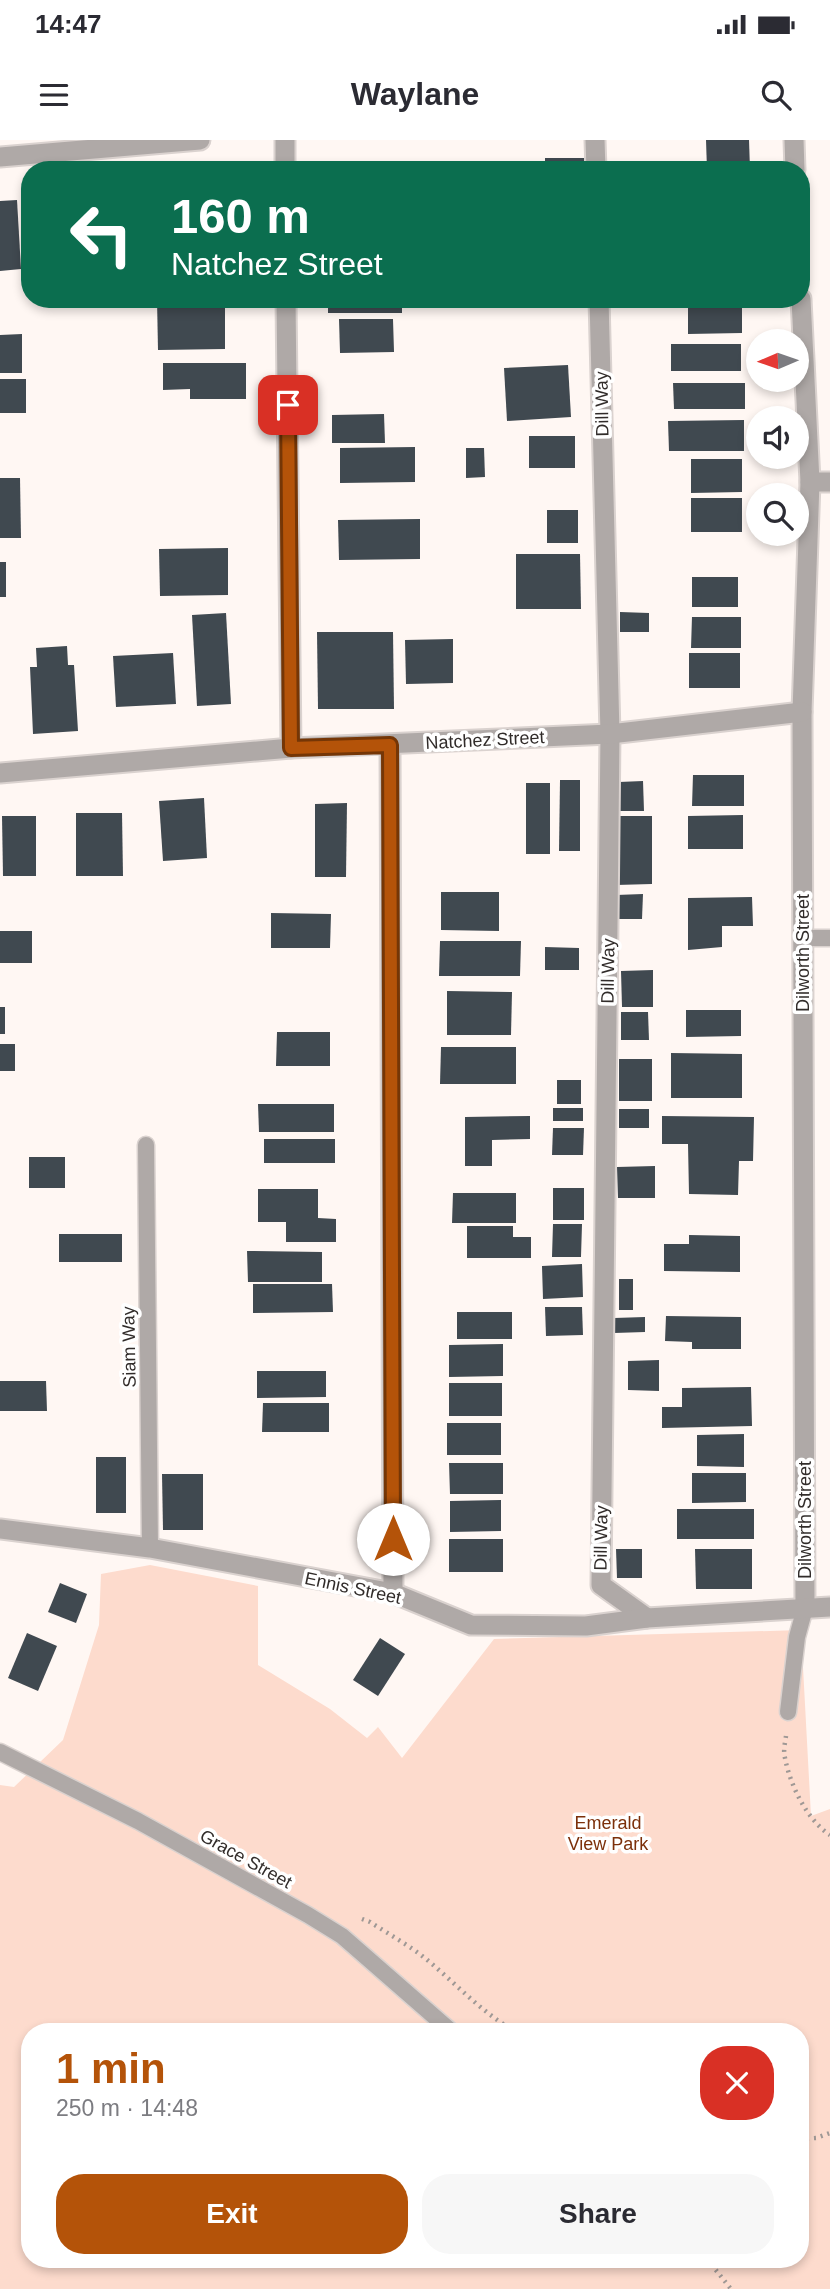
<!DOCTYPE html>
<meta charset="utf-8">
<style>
body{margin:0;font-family:Arial,sans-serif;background:#f7f7f7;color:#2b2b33;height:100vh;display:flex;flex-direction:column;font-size:26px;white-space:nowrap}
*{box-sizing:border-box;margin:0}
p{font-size:23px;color:#7c7c81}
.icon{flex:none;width:38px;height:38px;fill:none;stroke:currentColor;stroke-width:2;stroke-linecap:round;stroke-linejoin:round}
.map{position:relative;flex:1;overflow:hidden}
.sheet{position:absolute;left:21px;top:1883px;width:788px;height:245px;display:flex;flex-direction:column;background:#fff;border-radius:28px;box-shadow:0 4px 10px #0003}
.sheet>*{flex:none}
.banner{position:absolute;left:21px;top:21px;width:789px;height:147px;border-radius:28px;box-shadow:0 4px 10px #0003;background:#0b6e4f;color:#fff;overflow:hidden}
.needle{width:46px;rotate:268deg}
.fabs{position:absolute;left:746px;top:189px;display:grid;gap:14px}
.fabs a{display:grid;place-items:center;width:63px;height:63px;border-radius:50%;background:#fff;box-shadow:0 4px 10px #0003;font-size:35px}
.pin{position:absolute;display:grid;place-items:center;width:60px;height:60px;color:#fff;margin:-30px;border-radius:14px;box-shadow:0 4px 10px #0006}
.me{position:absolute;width:77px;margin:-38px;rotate:0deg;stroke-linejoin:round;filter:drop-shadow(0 0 5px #0008)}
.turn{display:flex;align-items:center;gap:24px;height:147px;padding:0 35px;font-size:32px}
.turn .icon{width:91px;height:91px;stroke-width:2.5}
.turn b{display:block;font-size:49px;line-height:60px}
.round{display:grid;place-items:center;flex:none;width:74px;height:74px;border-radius:28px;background:#f7f7f7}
.summary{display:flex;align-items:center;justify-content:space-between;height:119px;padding:0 35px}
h1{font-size:42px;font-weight:700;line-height:52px;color:#b45309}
.button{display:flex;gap:14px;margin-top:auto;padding:14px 35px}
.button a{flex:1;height:80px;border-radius:28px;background:#b45309;color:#fff;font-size:28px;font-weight:700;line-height:80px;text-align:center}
.button a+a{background:#f7f7f7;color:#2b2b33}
.status{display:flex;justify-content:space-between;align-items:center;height:49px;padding:0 35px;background:#fff;direction:ltr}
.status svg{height:19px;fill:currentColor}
header{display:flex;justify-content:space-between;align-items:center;height:91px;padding:0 35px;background:#fff;font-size:32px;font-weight:700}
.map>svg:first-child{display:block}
.green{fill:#fddbcd;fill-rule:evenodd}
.building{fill:#404950}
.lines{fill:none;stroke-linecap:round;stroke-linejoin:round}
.service-casing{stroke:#dad2cf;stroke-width:19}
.minor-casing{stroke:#dad2cf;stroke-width:23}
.path{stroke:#9f9895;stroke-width:4.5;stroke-dasharray:2 5;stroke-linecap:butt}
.service{stroke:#afa9a7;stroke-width:16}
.minor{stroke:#afa9a7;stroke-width:19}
.route-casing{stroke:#753606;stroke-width:18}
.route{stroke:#b45309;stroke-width:12}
.labels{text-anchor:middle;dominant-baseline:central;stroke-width:7;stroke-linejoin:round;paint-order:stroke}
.street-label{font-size:18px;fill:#312c2a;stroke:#fff}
.park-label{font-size:18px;fill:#7c300a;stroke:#fff}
</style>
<div class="status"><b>14:47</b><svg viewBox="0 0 49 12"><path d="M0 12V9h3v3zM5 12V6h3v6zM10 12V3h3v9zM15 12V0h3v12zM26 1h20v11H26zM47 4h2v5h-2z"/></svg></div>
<header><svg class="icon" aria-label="menu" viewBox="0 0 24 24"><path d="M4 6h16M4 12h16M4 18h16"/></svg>Waylane<svg class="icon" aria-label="search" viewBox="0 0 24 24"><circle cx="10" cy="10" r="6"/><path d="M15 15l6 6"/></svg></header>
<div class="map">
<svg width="830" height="2149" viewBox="0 0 830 2149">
<rect width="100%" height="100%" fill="#fff7f3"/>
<path class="green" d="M150 1425 258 1446V1525L330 1569 367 1598 378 1587 402 1618 494 1499 801 1490 811 1676 830 1669V2149H0V1645L14 1647 63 1600 99 1485 101 1434ZM30 1892H800V2119H30Z"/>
<g class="building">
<polygon points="706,0 749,0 750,29 707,30"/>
<rect x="545" y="18" width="39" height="12"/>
<rect x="472" y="21" width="32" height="9"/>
<polygon points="17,60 21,129 0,131 0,61"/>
<polygon points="157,159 225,159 225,209 158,210"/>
<rect x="328" y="159" width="74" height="14"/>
<polygon points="688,164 742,164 742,193 688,194"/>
<polygon points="339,179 393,179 394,212 340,213"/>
<polygon points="22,194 22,233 0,233 0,195"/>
<rect x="671" y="204" width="70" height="27"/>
<polygon points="163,223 246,223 246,259 190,259 190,249 163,250"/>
<polygon points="568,225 571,277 507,281 504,228"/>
<rect x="0" y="239" width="26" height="34"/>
<polygon points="673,243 745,243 745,269 674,269"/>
<polygon points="384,274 385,303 332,303 332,275"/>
<polygon points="744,280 744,311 669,311 668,281"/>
<rect x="529" y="296" width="46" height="32"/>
<polygon points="415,307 415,342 340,343 340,308"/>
<polygon points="466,308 484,308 485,337 466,338"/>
<polygon points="691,319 742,319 742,352 691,353"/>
<polygon points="0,338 20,338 21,398 0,398"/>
<rect x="691" y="358" width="51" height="34"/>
<rect x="547" y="370" width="31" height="33"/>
<polygon points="420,379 420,419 339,420 338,380"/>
<polygon points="228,408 228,455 160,456 159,409"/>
<polygon points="516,414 580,414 581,469 516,469"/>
<rect x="0" y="422" width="6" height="35"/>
<rect x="692" y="437" width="46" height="30"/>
<polygon points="620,472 649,473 649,492 620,492"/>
<polygon points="226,473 231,564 197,566 192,475"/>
<polygon points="692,477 741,477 741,508 691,508"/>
<polygon points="317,492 393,492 394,569 318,569"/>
<polygon points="453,499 453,543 406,544 405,500"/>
<polygon points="67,506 68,525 74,525 78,591 33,594 30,527 37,527 36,508"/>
<polygon points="173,513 176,564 116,567 113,516"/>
<rect x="689" y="513" width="51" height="35"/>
<polygon points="693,635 744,635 744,666 692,666"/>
<polygon points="560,640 580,640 580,711 559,711"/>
<polygon points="643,641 644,671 619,671 619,642"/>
<rect x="526" y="643" width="24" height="71"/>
<polygon points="204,658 207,718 163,721 159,661"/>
<polygon points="347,663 346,737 315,737 315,664"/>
<polygon points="76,673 122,673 123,736 76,736"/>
<polygon points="743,675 743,709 688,709 688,676"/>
<polygon points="2,676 36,676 36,736 3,736"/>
<polygon points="616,676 652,676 652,744 616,745"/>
<polygon points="441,752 499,752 499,791 441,790"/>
<polygon points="643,754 642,779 616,779 616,755"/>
<polygon points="752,757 753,786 722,786 722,807 688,810 688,758"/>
<polygon points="271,773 331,774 330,808 271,808"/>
<rect x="0" y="791" width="32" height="32"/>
<polygon points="440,801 521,801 520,836 439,836"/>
<polygon points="545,807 579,808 579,830 545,830"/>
<polygon points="653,830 653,867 622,867 621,831"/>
<polygon points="447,851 512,852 511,895 447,895"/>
<rect x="0" y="867" width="5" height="27"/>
<polygon points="686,870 741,870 741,896 686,897"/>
<polygon points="621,872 648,872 649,900 621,900"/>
<polygon points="277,892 330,892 330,926 276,926"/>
<rect x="0" y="904" width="15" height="27"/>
<polygon points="441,907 516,907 516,944 440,944"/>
<polygon points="671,913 742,914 742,958 671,958"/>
<rect x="619" y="919" width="33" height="42"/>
<rect x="557" y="940" width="24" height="24"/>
<polygon points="258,964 334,964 334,992 259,992"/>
<rect x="553" y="968" width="30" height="13"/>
<rect x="619" y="969" width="30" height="19"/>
<polygon points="530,976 530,999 492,1000 492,1026 465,1026 465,977"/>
<polygon points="662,976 754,977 753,1021 739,1021 738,1055 689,1054 688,1004 662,1004"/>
<polygon points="553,988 584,988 583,1015 552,1015"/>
<rect x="264" y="999" width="71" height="24"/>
<rect x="29" y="1017" width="36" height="31"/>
<polygon points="655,1026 655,1058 618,1058 617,1027"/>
<rect x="553" y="1048" width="31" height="32"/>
<polygon points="258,1049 318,1049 318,1078 336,1079 336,1102 286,1102 286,1082 258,1082"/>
<polygon points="453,1053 516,1053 516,1083 452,1083"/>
<polygon points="553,1084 582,1084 581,1117 552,1117"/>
<polygon points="467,1086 513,1086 513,1097 531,1097 531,1118 467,1118"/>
<rect x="59" y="1094" width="63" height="28"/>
<polygon points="689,1095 740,1096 740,1132 664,1131 664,1104 689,1104"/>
<polygon points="247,1111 322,1112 322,1142 248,1142"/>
<polygon points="582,1124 583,1157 543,1159 542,1126"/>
<rect x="619" y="1139" width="14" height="31"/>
<polygon points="253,1144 332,1144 333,1172 253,1173"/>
<polygon points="545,1167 582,1167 583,1195 546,1196"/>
<rect x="457" y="1172" width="55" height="27"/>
<polygon points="666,1176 741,1177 741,1209 692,1209 692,1202 665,1201"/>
<polygon points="645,1177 645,1192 614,1193 614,1178"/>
<polygon points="503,1204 503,1236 449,1237 449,1205"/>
<polygon points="659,1220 659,1251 628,1250 628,1221"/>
<polygon points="257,1231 326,1231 326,1257 257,1258"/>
<polygon points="0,1241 46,1241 47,1271 0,1271"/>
<rect x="449" y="1243" width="53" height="33"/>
<polygon points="751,1247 752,1286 662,1288 662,1267 682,1267 682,1248"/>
<polygon points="263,1263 329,1263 329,1292 262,1292"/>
<rect x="447" y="1283" width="54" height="32"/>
<polygon points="744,1294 744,1327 697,1326 697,1295"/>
<rect x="96" y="1317" width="30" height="56"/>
<polygon points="449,1323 503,1323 503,1354 450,1354"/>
<polygon points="692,1333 746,1333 746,1362 692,1363"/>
<polygon points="162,1334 203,1334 203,1390 163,1390"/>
<polygon points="501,1360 501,1391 450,1392 450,1361"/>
<rect x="677" y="1369" width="77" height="30"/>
<rect x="449" y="1399" width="54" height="33"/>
<polygon points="616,1409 642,1409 642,1438 617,1438"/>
<polygon points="695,1409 752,1409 752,1449 696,1449"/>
<polygon points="60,1443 87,1454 76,1483 48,1472"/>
<polygon points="27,1493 57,1506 38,1551 8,1538"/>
<polygon points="380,1498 405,1514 378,1556 353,1540"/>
</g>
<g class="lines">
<g class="service-casing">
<g id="service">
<polyline points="803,798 830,798"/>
<polyline points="146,1005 150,1408"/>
<polyline points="788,1572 797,1497 805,1468"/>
<polyline points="0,1612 138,1681 308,1775 342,1796 452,1892"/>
</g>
</g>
<g class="minor-casing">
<g id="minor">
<polyline points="285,0 285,30"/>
<polyline points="595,0 596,30"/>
<polyline points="794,0 795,30"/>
<polyline points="0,17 200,0"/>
<polyline points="286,159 291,608"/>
<polyline points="599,159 610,594 601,1445 647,1478"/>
<polyline points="801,159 810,342 802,572 805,1468"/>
<polyline points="810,342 830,342"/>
<polyline points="390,605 393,1453"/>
<polyline points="0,633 291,608 610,594 802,572"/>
<polyline points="0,1389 150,1408 393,1453 471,1485 586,1486 647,1478 830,1467"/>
</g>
</g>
<g class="path">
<path d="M786 1596C785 1603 783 1611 785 1618 790 1645 807 1680 830 1695"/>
<path d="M362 1779 370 1782C387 1793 405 1803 421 1815 453 1840 479 1871 516 1892"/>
<polyline points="800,1999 816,1998 830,1993"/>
<polyline points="707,2119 731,2149"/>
</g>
<use href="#service" class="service"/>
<use href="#minor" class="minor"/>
</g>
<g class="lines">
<g class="route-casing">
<polyline id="route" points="288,265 291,608 390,605 393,1399"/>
</g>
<use href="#route" class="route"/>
</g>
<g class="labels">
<g class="street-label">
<text transform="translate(602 264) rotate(-91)">Dill Way</text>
<text transform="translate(485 600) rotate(-3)">Natchez Street</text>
<text transform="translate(803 813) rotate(-90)">Dilworth Street</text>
<text transform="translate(608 831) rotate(-89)">Dill Way</text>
<text transform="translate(129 1207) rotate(-91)">Siam Way</text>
<text transform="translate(805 1380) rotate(-90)">Dilworth Street</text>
<text transform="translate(601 1398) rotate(-89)">Dill Way</text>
<text transform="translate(353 1448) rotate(12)">Ennis Street</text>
<text transform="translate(246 1719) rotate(29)">Grace Street</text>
</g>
<g class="park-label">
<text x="608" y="1683">Emerald<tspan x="608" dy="21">View Park</tspan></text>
</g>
</g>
</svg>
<div class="fabs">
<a><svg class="needle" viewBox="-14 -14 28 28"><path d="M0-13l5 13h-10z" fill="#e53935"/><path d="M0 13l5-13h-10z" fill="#7c7c81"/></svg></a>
<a><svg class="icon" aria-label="sound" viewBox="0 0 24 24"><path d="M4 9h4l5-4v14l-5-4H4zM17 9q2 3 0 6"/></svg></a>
<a><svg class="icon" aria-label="search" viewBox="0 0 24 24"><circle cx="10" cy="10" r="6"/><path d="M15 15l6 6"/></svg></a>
</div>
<div class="pin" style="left:288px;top:265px;background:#d93025"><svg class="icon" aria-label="arrive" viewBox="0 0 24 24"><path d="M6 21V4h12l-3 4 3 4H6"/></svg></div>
<svg class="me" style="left:393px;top:1399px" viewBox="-20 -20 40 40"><circle r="19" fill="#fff"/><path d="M0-13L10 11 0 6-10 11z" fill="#b45309"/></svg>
<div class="banner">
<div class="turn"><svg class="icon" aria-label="left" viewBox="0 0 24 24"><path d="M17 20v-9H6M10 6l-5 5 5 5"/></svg><div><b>160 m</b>Natchez Street</div></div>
</div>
<section class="sheet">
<div class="summary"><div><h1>1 min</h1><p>250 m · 14:48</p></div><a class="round" style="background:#d93025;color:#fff"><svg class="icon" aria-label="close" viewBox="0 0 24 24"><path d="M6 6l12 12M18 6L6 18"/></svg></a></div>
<div class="button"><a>Exit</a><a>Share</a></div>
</section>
</div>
